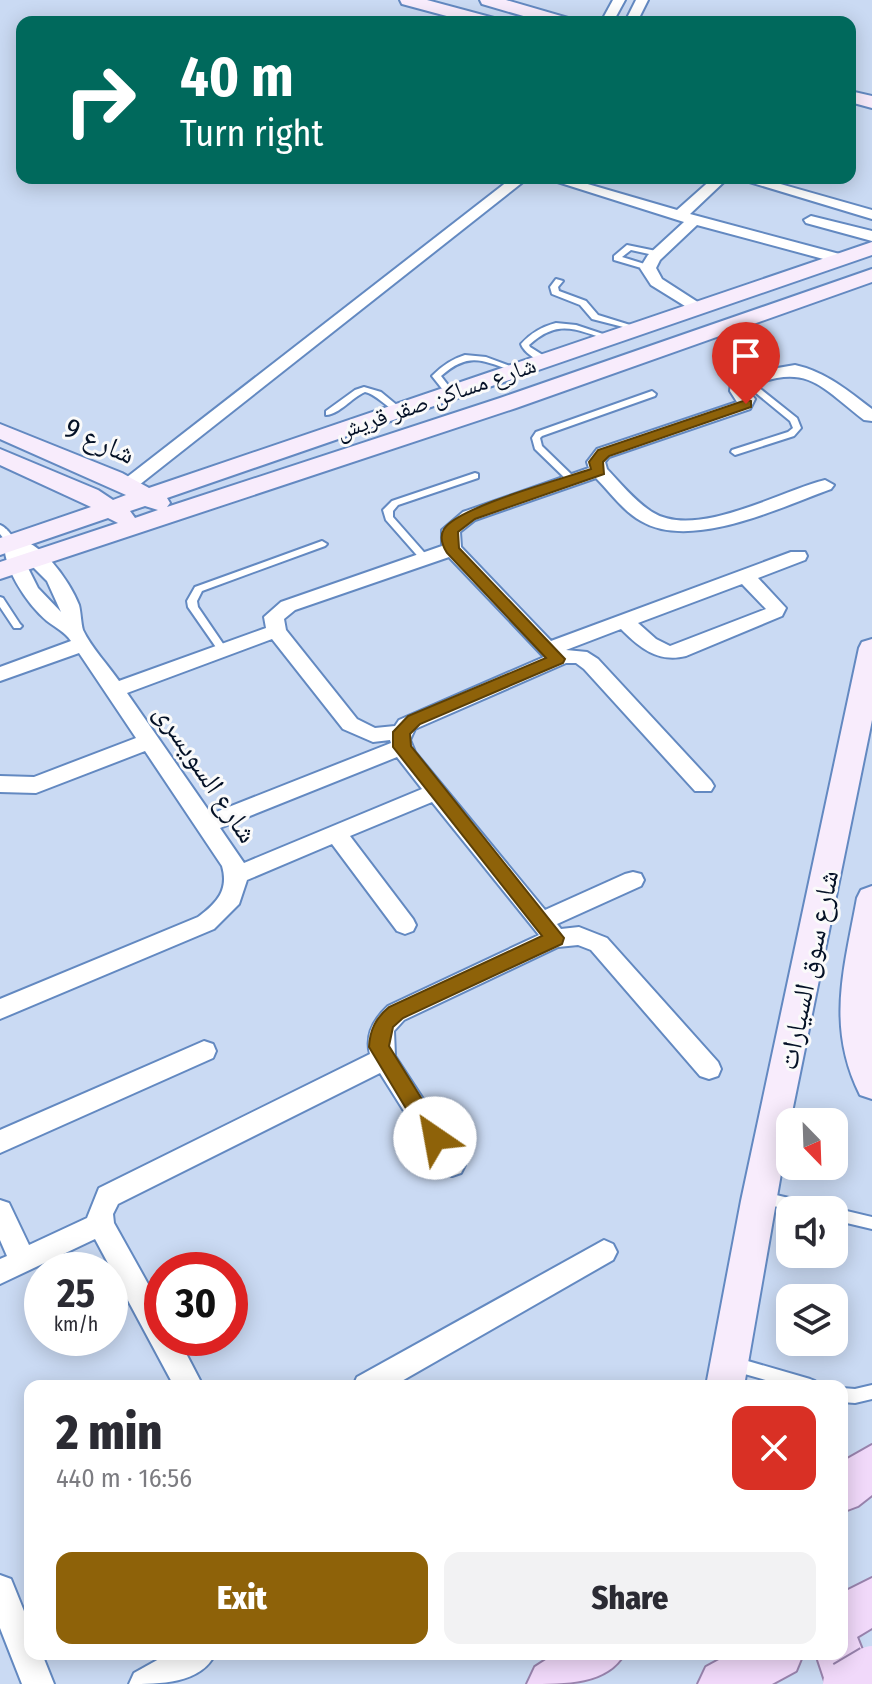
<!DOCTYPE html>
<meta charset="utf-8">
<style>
body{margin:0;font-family:"Fira Sans Condensed","Noto Naskh Arabic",sans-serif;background:#f2f2f3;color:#2b2b33;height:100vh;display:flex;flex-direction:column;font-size:30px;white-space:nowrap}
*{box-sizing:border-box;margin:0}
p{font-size:26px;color:#7c7c81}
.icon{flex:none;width:44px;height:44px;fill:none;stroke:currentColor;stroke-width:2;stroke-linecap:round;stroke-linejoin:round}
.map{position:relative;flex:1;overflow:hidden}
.details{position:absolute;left:24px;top:1380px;width:824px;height:280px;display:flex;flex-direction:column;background:#fff;border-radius:16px;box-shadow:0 4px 20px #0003}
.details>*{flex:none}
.top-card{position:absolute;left:16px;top:16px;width:840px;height:168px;border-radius:16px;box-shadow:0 4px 20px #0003;background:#00695c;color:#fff;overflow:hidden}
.needle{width:52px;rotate:157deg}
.controls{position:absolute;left:776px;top:1108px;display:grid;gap:16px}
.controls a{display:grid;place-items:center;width:72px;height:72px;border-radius:16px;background:#fff;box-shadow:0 4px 20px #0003;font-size:40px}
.speed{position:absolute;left:24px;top:1252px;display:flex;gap:16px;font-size:40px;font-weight:700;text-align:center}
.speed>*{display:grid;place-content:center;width:104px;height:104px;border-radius:50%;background:#fff;box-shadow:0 4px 20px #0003;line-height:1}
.speed small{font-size:20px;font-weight:400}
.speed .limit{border:12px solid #d22;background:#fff;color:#111}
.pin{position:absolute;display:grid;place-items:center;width:68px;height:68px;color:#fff;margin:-82px -34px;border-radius:50% 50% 50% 0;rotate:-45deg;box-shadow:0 0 8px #0007}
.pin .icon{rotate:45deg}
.me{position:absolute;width:88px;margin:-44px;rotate:327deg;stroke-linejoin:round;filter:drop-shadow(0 0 6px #0008)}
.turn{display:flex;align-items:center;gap:28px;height:168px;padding:0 32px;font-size:36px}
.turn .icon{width:104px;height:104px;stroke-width:2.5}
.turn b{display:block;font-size:56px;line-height:68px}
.round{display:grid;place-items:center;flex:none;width:84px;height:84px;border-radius:16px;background:#f2f2f3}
.headline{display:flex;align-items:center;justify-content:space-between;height:136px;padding:0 32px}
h1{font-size:48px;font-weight:800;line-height:60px}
.cta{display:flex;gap:16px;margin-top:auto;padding:16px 32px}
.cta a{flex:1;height:92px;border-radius:16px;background:#8e6209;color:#fff;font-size:32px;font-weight:800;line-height:92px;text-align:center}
.cta a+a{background:#f2f2f3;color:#2b2b33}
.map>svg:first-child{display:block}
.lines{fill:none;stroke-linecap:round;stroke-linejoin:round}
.lane-casing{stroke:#6389c1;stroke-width:4}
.street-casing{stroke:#6389c1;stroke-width:4}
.secondary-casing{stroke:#6389c1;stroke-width:4}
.primary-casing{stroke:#9883ad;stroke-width:4}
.lane{fill:#fff;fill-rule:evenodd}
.street{fill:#fff;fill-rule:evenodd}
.secondary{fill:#f8ecfc;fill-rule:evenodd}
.primary{fill:#f1d9fa;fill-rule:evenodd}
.primary-bridge-casing{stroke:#9883ad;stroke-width:48;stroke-linecap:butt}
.primary-bridge{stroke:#f1d9fa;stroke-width:44}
.route{fill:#8e6209;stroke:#5c4006;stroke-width:2}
.labels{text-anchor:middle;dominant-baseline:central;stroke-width:6;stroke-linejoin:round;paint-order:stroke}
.far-street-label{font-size:24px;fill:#041126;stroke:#fafafa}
.street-label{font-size:28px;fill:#041126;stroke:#fafafa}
</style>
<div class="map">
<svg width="872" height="1684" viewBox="0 0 872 1684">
<rect width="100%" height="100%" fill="#cadaf3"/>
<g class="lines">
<g class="lane-casing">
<g id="lane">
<polygon points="627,245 661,252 662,254 658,256 631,250 622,257 651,266 651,270 648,270 614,260 614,256"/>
<polygon points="556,279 563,281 558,287 559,291 586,301 598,315 643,329 639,331 592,319 580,305 552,294 550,287"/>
<path d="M556 323 576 325 615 338 611 340C576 331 560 317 529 345L530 347 549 359V363C540 363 524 353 521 344 531 333 541 327 556 323Z"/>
<path d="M465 355 486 357 521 370 517 372C483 362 471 350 441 376L454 393 453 395H447L432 376C442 366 452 359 465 355Z"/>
<polygon points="748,379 797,418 801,428 794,436 735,455 731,452 732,450 788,432 793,428 790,421 745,384 745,380"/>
<path d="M364 387 381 392 404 411 403 413C389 412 379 395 365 392 351 398 340 414 326 415V411L355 390Z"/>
<polygon points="652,391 656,394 655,396 542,436 540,438 542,446 575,478 575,482 569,482 535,449 532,438 536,432"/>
<polygon points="475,473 478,474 478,478 398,505 393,511 393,517 430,559 425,562 422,561 386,520 383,510 392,501"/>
<path d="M0 525C6 527 16 539 15 545H9L0 534Z"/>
<polygon points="322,541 327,544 325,546 202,591 197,601 198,607 228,651 226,653 220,653 188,607 187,601 195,587"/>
<polygon points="0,597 3,598 20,624 22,626 20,628 14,628 0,607"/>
<path d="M763 1192 815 1204 820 1206 822 1210C799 1210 780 1209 758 1202L756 1198 758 1194Z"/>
<polygon points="834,1208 872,1217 872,1229 834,1220 834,1210 829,1210"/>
<polygon points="734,1357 810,1379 815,1381 817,1386 787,1386 734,1371 729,1369 727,1364 729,1359"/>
<polygon points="872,1385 872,1399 855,1403 842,1402 842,1388 855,1389"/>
</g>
</g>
<g class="street-casing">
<g id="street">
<polygon points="613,0 625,0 613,22 601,22"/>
<polygon points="636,0 648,0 637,22 625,22"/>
<polygon points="512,178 528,178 134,489 122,489 119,485 122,481"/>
<polygon points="545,178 567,178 677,210 713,178 728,178 690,214 847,256 850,259 842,264 697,225 660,260 656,268 662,279 707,308 699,313 693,311 651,285 640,268 648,255 684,222"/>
<polygon points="736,178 759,178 872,210 872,219"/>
<polygon points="811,216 872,231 872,241 806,223 804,220"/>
<path d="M795 365C826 372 847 390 872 409V421L864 420C818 384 806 362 746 388L755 399 750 409 609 457 605 462 607 469C621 484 635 501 652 512 696 540 780 491 825 480L834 485 831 489C781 507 691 551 641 521 623 511 610 492 596 478L475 520 460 532 461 547 551 641 791 552H805L807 556 805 560 758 578 786 608 782 616 686 656C658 663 640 648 621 629L566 650 587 652 598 659 711 781 714 786 711 791H695L584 669 576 663H566L415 729 410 740 415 752 545 910 625 874 633 872 641 874 644 880 641 886 557 924 561 929 579 927 607 938 718 1062 721 1069 718 1076 709 1079 700 1076 591 950 578 945 558 947 404 1020 394 1031 395 1056 461 1157 465 1165 461 1173 452 1176 443 1173 380 1073 118 1204 113 1214 114 1223 162 1309V1338H178L203 1386H174L95 1239 0 1284V1259L7 1256 0 1240V1200L9 1203 29 1245 87 1218 99 1188 370 1054C365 1035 373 1020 388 1006L539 935 432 802 350 836 413 919 416 925 413 931 405 934 397 931 332 844 247 880 239 904 214 929 0 1019V999L198 917C217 903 229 890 222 866L145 751 36 793 0 792V776L34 777 136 738 79 653 0 681V667L71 641C65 632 56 628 47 621 28 605 0 565 5 539 36 531 70 581 79 605 81 613 81 623 83 630 91 647 108 665 119 681L266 628 264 617 281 602 442 546V530L463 512 589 468 587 462 597 449 737 402 730 391 731 382 754 372ZM22 556 47 581 61 612 38 588ZM449 557 544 657 399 720 395 726 375 728 357 719 286 630 284 619 295 610ZM742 584 766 609 670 646 656 639 638 623ZM272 639 343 729 373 742 390 740 391 743 211 814 127 693ZM397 757 422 789 244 863 220 828Z"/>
<polygon points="204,1041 213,1044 216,1051 213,1058 0,1153 0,1130"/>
<polygon points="604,1240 613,1244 617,1252 613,1260 393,1386 353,1386 357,1377"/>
<polygon points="0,1575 11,1579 30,1626 30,1654 42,1654 54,1684 22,1684 0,1628"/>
<path d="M168 1654H215C201 1684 159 1684 129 1684L134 1673Z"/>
</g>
</g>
<g class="secondary-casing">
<g id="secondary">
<polygon points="400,0 427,0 494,18 497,22 469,22 402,4"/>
<polygon points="480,0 506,0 568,18 571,22 544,22 482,4"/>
<polygon points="850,91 872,96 872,108 850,102"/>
<path d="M872 242V255L167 498 170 503 167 507 500 398 872 269V282L516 408 0 579V562L118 523 108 518 0 555V538L91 507 0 465V449L98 490 113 500 126 495 0 439V424L122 473 149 488ZM145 506 158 510 135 518 130 511Z"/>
<polygon points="872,639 872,720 790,1122 744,1386 706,1386 741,1201 859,648 862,642"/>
<path d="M872 886V1099L860 1095C826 1027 844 969 857 898L861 890Z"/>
</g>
</g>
<g class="primary-casing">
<g id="primary">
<polygon points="872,1445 872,1495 858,1506 842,1512 842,1462"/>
<polygon points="872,1578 872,1628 857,1637 872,1675 872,1684 826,1684 816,1654 842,1654 842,1593"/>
<path d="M555 1654H624C607 1684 567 1684 527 1684L535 1667Z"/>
<polygon points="730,1654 803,1654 796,1671 772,1684 698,1684 706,1667"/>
</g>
</g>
<use href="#lane" class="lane"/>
<use href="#street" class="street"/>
<use href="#secondary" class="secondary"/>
<use href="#primary" class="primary"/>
<g class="primary-bridge-casing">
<polyline id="primary-bridge" points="845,1684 872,1668"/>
</g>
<use href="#primary-bridge" class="primary-bridge"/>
</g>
<path class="route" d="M746 400 751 401V407L609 456 603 462 604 474 475 519 458 532 459 548 565 659 563 663 420 724 410 734 411 746 564 938 562 944 403 1018 393 1027 389 1046 446 1138 443 1145 435 1147 428 1145 369 1047C370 1029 376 1018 389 1007L542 936 393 747V732L408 716 546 658 447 553C442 545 439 537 444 529 458 507 562 479 591 469L589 462 598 450Z"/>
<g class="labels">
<g class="far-street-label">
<text transform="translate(436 398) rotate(-19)">شارع مساكن صقر قريش</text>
</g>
<g class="street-label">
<text transform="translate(100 441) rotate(24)">شارع 9</text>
<text transform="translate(206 773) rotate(56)">شارع السويسرى</text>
<text transform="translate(808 970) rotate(-78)">شارع سوق السيارات</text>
</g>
</g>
</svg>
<div class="controls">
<a><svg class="needle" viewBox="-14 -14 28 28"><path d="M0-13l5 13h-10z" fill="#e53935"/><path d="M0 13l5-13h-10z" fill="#7c7c81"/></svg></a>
<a><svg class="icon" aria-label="sound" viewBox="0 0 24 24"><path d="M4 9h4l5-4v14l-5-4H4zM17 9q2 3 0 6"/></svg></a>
<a><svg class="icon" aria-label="layers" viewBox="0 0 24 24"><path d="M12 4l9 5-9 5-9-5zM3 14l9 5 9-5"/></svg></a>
</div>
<div class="speed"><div>25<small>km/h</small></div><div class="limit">30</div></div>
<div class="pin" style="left:746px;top:404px;background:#d93025"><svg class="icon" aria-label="arrive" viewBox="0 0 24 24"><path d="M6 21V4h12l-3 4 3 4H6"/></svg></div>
<svg class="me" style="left:435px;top:1138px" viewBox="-20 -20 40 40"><circle r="19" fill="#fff"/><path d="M0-13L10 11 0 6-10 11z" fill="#8e6209"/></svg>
<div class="top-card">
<div class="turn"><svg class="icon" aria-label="right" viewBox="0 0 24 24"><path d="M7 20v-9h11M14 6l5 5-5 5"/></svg><div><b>40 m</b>Turn right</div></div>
</div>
<section class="details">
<div class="headline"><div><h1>2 min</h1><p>440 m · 16:56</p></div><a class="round" style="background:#d93025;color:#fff"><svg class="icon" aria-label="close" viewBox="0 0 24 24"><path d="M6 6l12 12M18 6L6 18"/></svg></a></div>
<div class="cta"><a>Exit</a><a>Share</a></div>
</section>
</div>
